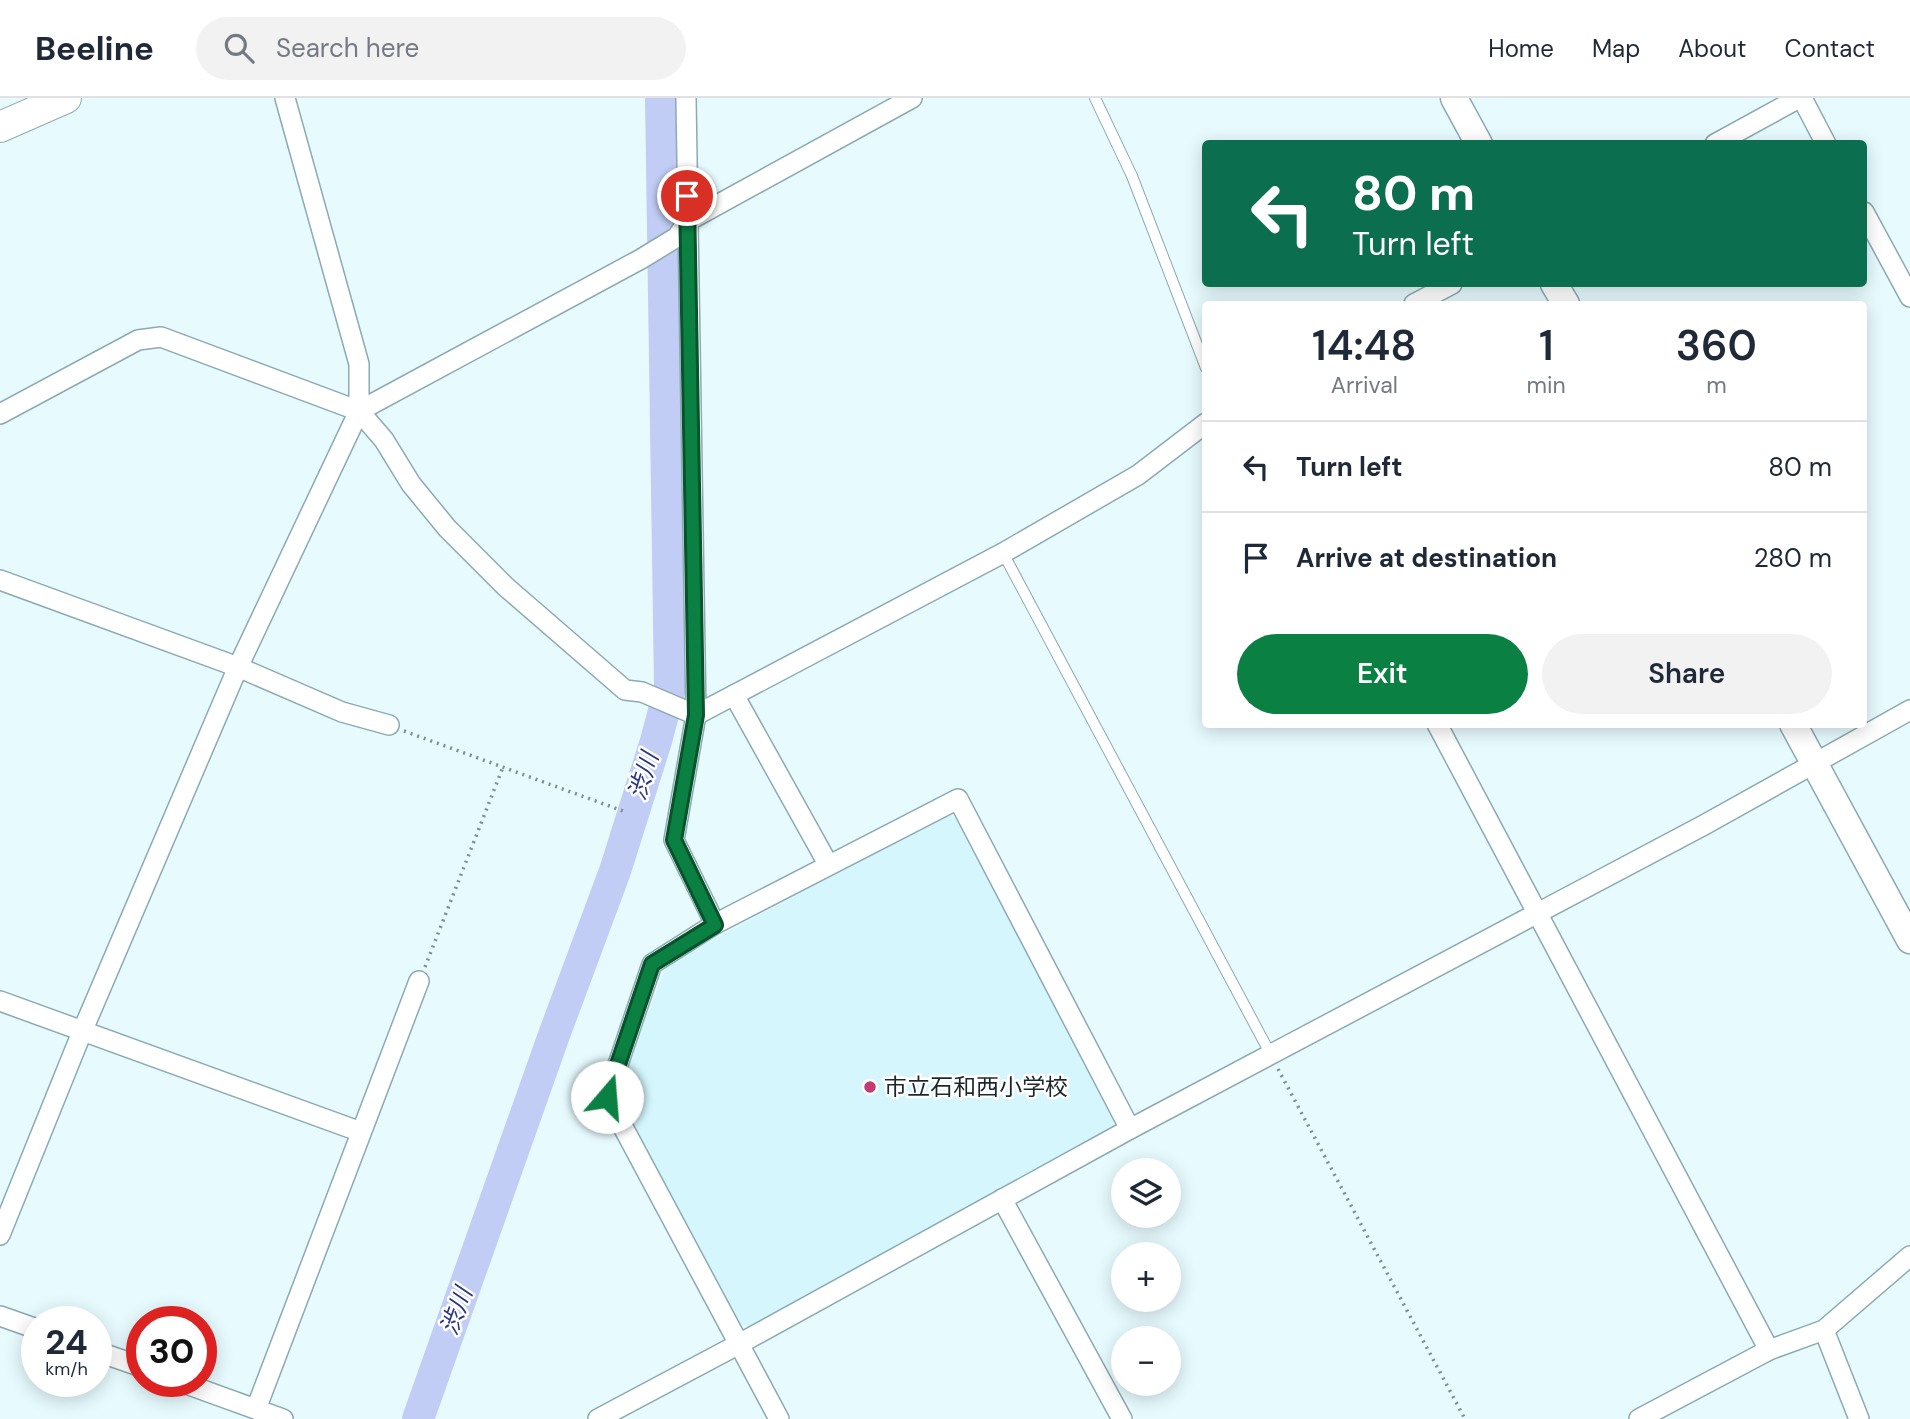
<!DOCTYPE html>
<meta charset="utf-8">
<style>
body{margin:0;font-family:"DM Sans","Noto Sans JP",sans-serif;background:#f2f2f3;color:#1f2937;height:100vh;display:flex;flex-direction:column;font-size:26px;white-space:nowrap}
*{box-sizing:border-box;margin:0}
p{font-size:23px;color:#747a83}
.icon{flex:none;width:38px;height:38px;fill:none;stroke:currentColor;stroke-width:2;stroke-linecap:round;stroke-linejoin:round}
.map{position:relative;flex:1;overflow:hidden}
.panel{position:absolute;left:1202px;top:203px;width:665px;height:427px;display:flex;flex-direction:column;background:#fff;border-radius:7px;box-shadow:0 4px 18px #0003}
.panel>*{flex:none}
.hud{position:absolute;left:1202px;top:42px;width:665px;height:147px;border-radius:7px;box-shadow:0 4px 18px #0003;background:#0b6e4f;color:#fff;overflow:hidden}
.tools{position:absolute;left:1111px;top:1060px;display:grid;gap:14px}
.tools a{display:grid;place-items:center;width:70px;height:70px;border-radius:50%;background:#fff;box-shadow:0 4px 18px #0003;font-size:35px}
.speed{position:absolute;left:21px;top:1208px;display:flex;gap:14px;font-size:35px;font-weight:700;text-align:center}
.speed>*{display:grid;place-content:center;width:91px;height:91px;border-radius:50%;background:#fff;box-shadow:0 4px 18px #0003;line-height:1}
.speed small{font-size:18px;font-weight:400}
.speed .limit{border:10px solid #d22;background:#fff;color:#111}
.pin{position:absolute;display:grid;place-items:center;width:60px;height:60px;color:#fff;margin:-30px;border:4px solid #fff;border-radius:50%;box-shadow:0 2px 7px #0007}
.me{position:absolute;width:77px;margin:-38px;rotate:18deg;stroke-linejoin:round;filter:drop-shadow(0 0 5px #0008)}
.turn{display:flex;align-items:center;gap:24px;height:147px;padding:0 35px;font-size:32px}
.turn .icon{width:91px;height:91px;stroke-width:2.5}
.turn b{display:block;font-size:49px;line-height:60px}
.eta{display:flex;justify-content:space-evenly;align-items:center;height:119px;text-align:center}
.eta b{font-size:42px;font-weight:600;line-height:49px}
.button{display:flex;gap:14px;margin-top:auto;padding:14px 35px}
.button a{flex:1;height:80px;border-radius:42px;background:#0b8043;color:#fff;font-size:28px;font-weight:600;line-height:80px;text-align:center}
.button a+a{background:#f2f2f3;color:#1f2937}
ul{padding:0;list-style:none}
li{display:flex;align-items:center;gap:21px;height:91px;padding:0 35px;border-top:2px solid #e0e1e3}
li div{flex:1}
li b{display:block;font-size:26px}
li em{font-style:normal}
header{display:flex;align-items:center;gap:42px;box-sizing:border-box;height:98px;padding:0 35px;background:#fff;border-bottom:2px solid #e0e1e3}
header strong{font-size:33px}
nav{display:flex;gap:38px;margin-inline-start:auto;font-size:24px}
.search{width:490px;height:63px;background:#f2f2f3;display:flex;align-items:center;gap:18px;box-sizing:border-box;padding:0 24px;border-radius:38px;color:#747a83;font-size:26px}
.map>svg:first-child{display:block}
.built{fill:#d5f6fd}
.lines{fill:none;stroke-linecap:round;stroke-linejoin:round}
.river{stroke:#c1cdf4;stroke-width:32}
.lane-casing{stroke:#8baab1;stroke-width:12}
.street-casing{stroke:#8baab1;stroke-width:22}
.secondary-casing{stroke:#8baab1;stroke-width:29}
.primary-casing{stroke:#8baab1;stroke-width:32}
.path{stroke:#7e8e91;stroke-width:3.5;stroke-dasharray:2 5;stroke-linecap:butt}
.lane{stroke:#fff;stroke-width:10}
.street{stroke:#fff;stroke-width:19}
.secondary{stroke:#fff;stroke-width:26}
.primary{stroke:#fff;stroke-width:30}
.route-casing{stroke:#07532c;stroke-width:18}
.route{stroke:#0b8043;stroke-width:12}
.poi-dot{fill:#c33a74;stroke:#fff;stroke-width:2.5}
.labels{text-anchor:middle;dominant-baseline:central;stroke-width:5;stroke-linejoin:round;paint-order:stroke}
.poi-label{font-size:23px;fill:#1b2729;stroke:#fff;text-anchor:start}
.water-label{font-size:24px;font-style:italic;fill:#2a3780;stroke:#fff}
</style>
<header>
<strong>Beeline</strong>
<div class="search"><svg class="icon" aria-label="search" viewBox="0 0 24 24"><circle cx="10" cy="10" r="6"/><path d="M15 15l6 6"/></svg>Search here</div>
<nav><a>Home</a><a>Map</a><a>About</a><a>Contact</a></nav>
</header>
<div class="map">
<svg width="1910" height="1321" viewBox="0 0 1910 1321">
<rect width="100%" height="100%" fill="#e7fbff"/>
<polygon class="built" points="947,717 960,721 1117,1023 1113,1034 752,1230 741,1226 616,994 667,866"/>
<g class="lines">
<polyline class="river" points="418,1321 554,937 615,773 656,643 670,590 661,0"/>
<g class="lane-casing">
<g id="lane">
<polyline points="1095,0 1132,78 1206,270"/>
<polyline points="1003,455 1271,957"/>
</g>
</g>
<g class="street-casing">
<g id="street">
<polyline points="686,0 696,617 674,742 715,826"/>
<polyline points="1802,0 1826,46"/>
<polyline points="1715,46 1799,0"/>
<polyline points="1864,114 1910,199"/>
<polyline points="1414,206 1452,186"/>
<polyline points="359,313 641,161 677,139 688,123 912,0"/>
<polyline points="0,316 138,242 161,239 359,313 384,342 411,386 447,430 506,489 625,592 642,594 696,617"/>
<polyline points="0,482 238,569 342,614 389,627"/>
<polyline points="734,597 828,766"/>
<polyline points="696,617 1003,455 1138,377 1206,325"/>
<polyline points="1437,626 1769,1252"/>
<polyline points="0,903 361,1034"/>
<polyline points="1002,1101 1122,1321"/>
<polyline points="0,1137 82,934 238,569 359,313 359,266 285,0"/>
<polyline points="0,1218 37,1231"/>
<polyline points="1824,1232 1859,1321"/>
<polyline points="96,1253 142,1269"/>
<polyline points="178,1283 283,1321"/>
<polyline points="256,1311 419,883"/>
<polyline points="598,1321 739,1246 1130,1031 1704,727 1910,612"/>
<polyline points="779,1321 607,999 652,866 715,826 958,701 1130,1031"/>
<polyline points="1639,1321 1769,1252 1824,1232 1910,1158"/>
</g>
</g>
<g class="secondary-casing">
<g id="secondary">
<polyline points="1454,0 1479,46"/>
<polyline points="1554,186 1566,206"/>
<polyline points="1793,626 1910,842"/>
</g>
</g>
<g class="primary-casing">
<polyline id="primary" points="0,29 66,0"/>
</g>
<g class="path">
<polyline points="404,633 623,713"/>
<polyline points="425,869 503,669"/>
<polyline points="1278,971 1465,1321"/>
</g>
<use href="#lane" class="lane"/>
<use href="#street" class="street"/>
<use href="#secondary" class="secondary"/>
<use href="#primary" class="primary"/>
</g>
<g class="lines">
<g class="route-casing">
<polyline id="route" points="607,999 652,866 715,827 674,742 696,617 687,98"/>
</g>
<use href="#route" class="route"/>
</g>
<circle class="poi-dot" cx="870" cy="989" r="7"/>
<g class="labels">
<g class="poi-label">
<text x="884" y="989">市立石和西小学校</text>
</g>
<g class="water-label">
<text transform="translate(643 678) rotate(-73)">渋川</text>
<text transform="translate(456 1213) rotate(-70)">渋川</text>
</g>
</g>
</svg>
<div class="tools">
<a><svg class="icon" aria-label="layers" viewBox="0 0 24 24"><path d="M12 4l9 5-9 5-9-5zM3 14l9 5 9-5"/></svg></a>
<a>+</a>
<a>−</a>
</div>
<div class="speed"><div>24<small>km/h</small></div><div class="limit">30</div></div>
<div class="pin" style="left:687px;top:98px;background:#d93025"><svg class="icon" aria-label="arrive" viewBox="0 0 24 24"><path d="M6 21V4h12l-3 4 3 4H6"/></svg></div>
<svg class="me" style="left:607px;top:999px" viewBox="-20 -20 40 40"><circle r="19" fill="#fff"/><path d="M0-13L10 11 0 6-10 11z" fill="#0b8043"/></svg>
<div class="hud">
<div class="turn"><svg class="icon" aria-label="left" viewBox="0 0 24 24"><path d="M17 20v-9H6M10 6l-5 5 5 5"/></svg><div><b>80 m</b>Turn left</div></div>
</div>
<section class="panel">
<div class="eta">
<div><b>14:48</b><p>Arrival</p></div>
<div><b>1</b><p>min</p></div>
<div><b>360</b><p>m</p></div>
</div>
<ul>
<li><svg class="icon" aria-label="left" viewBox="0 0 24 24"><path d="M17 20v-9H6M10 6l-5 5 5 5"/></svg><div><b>Turn left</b></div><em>80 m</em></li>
<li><svg class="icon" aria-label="arrive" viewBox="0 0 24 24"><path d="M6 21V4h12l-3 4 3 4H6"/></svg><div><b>Arrive at destination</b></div><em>280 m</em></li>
</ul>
<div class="button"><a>Exit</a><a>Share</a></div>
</section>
</div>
